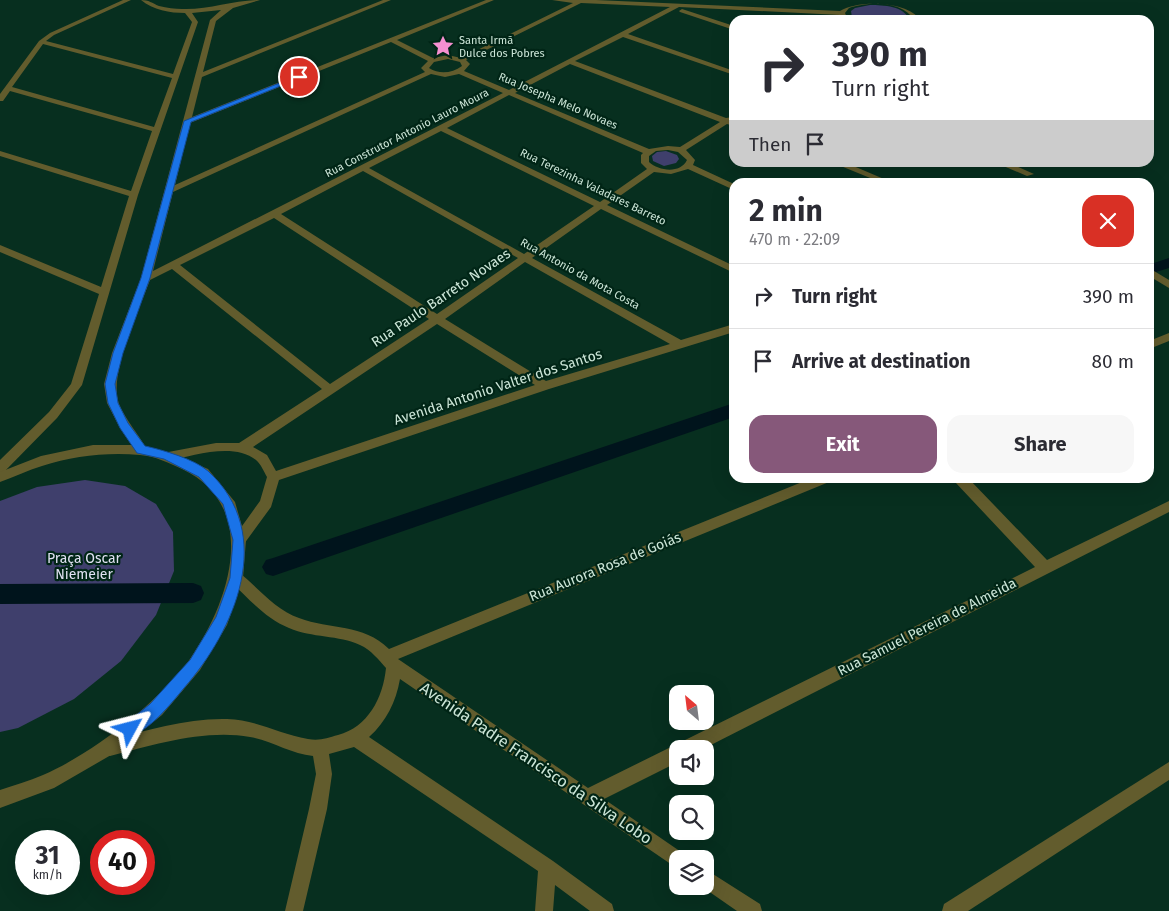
<!DOCTYPE html>
<meta charset="utf-8">
<style>
body{margin:0;font-family:"Fira Sans",sans-serif;background:#f7f7f7;color:#2b2b33;height:100vh;display:flex;flex-direction:column;font-size:19px;white-space:nowrap}
*{box-sizing:border-box;margin:0}
p{font-size:16px;color:#7c7c81}
.icon{flex:none;width:28px;height:28px;fill:none;stroke:currentColor;stroke-width:2;stroke-linecap:round;stroke-linejoin:round}
.map{position:relative;flex:1;overflow:hidden}
.details{position:absolute;left:729px;top:178px;width:425px;height:305px;display:flex;flex-direction:column;background:#fff;border-radius:15px;box-shadow:0 5px 20px #0002}
.details>*{flex:none}
.hud{position:absolute;left:729px;top:15px;width:425px;height:152px;border-radius:15px;box-shadow:0 5px 20px #0002;background:#fff;color:#2b2b33;overflow:hidden}
.needle{width:32px;rotate:332deg}
.fabs{position:absolute;left:669px;top:685px;display:grid;gap:10px}
.fabs a{display:grid;place-items:center;width:45px;height:45px;border-radius:10px;background:#fff;box-shadow:0 5px 20px #0002;font-size:25px}
.speed{position:absolute;left:15px;top:830px;display:flex;gap:10px;font-size:25px;font-weight:700;text-align:center}
.speed>*{display:grid;place-content:center;width:65px;height:65px;border-radius:50%;background:#fff;box-shadow:0 5px 20px #0002;line-height:1}
.speed small{font-size:12px;font-weight:400}
.speed .limit{border:8px solid #d22;background:#fff;color:#111}
.pin{position:absolute;display:grid;place-items:center;width:42px;height:42px;color:#fff;margin:-21px;border:2px solid #fff;border-radius:50%;box-shadow:0 1px 5px #0007}
.me{position:absolute;width:55px;margin:-28px;rotate:52deg;stroke-linejoin:round;filter:drop-shadow(0 0 4px #0008)}
.turn{display:flex;align-items:center;gap:18px;height:105px;padding:0 20px;font-size:22px}
.turn .icon{width:65px;height:65px;stroke-width:2.5}
.turn b{display:block;font-size:35px;line-height:42px}
.then{display:flex;align-items:center;height:48px;padding:0 20px;background:#0003;gap:10px;font-size:19px}
.round{display:grid;place-items:center;flex:none;width:52px;height:52px;border-radius:15px;background:#f7f7f7}
.headline{display:flex;align-items:center;justify-content:space-between;height:85px;padding:0 20px}
h1{font-size:30px;font-weight:700;line-height:38px}
.cta{display:flex;gap:10px;margin-top:auto;padding:10px 20px}
.cta a{flex:1;height:58px;border-radius:15px;background:#86587a;color:#fff;font-size:20px;font-weight:700;line-height:58px;text-align:center}
.cta a+a{background:#f7f7f7;color:#2b2b33}
ul{padding:0;list-style:none}
li{display:flex;align-items:center;gap:15px;height:65px;padding:0 20px;border-top:1px solid #e1e1e2}
li div{flex:1}
li b{display:block;font-size:19px}
li em{font-style:normal}
.map>svg:first-child{display:block}
.green{fill:#3f3f6c}
.lines{fill:none;stroke-linecap:round;stroke-linejoin:round}
.canal{fill:#00141c;fill-rule:evenodd}
.minor{fill:#625c2d;fill-rule:evenodd}
.tertiary{fill:#625c2d;fill-rule:evenodd}
.route{fill:#1a73e8;stroke:#114b97}
.labels{text-anchor:middle;dominant-baseline:central;stroke-width:4.5;stroke-linejoin:round;paint-order:stroke}
.far-poi-label{font-size:11px;fill:#cce6d8;stroke:#002516;text-anchor:start}
.far-street-label{font-size:11px;fill:#cce6d8;stroke:#002516}
.street-label{font-size:14px;fill:#cce6d8;stroke:#002516}
.park-label{font-size:14px;fill:#e0e1f2;stroke:#002516}
.near-street-label{font-size:16px;fill:#cce6d8;stroke:#002516}
</style>
<div class="map">
<svg width="1169" height="911" viewBox="0 0 1169 911">
<rect width="100%" height="100%" fill="#072f1f"/>
<g class="green">
<path d="M870 5C883 5 905 6 909 20H855L852 18 851 11 855 8Z"/>
<polygon points="666,151 677,155 679,159 676,163 664,166 653,161 652,156 657,152"/>
<polygon points="85,480 125,486 156,504 173,532 174,571 156,615 121,661 74,699 18,728 0,732 0,501 37,487"/>
</g>
<g class="lines">
<g class="canal">
<polygon points="1169,258 1169,268 1156,272 1151,270 1149,267 1151,264"/>
<polygon points="734,403 734,417 273,576 266,574 262,567 266,560 273,558"/>
<polygon points="193,583 201,586 204,593 201,600 193,603 0,604 0,584"/>
</g>
<g class="minor">
<path d="M123 0H131L54 35 46 41 173 74 192 22 185 13C170 13 153 10 141 0 149 0 152 3 159 6 167 8 175 9 182 9 209 10 234 0 260 0L233 8 216 21 203 72 383 0H391L202 77 192 117 486 0H494L397 40 433 58 448 55 461 58 573 3 552 0H596L840 11C856 0 908 0 920 20H914C902 0 868 2 849 8L845 13 848 20H842L840 15 679 7 628 34 734 71V75L623 37 575 61 726 118 733 117 734 126 727 124 686 150 695 160 693 165 734 184V190L688 169 671 174 654 172 607 205 734 266V273L601 209 532 258 681 340 734 324V332L549 389 279 480 271 507 244 544 239 546 234 544 232 540 260 501 267 477C264 472 261 464 256 460 233 442 193 456 167 461L163 459 161 456 163 453 216 443H239L322 389 172 269 150 280C139 310 108 375 119 404 126 421 139 434 147 450L145 453H137L120 428 107 403 104 384 112 353 141 278 210 20 221 10 192 13 198 22 138 195 82 385 57 418 4 472 0 473V460L49 412 71 384 99 294 0 252V245L101 287 129 196 0 156V151L131 191 152 131 10 91 3 101H0V94L39 41 50 33ZM581 3 670 7 509 90 464 71 470 64 466 60ZM391 42 428 61 421 68 425 72 175 185 190 123ZM43 44 172 78 154 127 12 87ZM448 59 460 62 462 66C452 73 440 75 429 68L434 62ZM570 64 720 122 680 147 668 146 649 149 515 93ZM431 74 445 77 459 74 503 93 153 271 173 192ZM509 95 643 153 641 155V163L647 169 600 202 447 128ZM441 131 594 206 524 254 369 168ZM668 150 678 152 687 160C680 174 659 171 649 162V156L656 151ZM363 171 518 258 437 314 281 214ZM274 218 429 319 330 384 180 265ZM525 262 670 344 546 381 445 319ZM437 324 535 385 276 471 267 455 253 447Z"/>
<polygon points="682,9 734,26 734,30 680,12 679,11"/>
<polygon points="831,162 844,162 891,182 880,182"/>
<polygon points="994,162 1007,162 1034,174 1027,176"/>
<polygon points="1149,268 1169,280 1169,288 1149,276"/>
<polygon points="1169,333 1169,341 1149,349 1149,341"/>
<path d="M812 478H830L829 482 398 659 588 788 1035 567 955 482 954 478H968L1047 560 1169 501V512L703 749H678V762L604 799 684 854 687 859H678V869L400 679C396 702 386 722 369 737L553 861 612 904 614 911H590L555 885 553 911H535L538 871 354 747 329 754 332 774 327 809 303 911H285L309 809 316 774 313 756C291 754 272 741 250 737 204 729 154 745 110 756L104 754 102 748 104 742 110 740C148 730 187 718 227 719 257 720 279 734 308 739 320 741 327 738 338 735 368 727 383 698 386 668 379 660 371 650 360 645 339 635 312 638 289 628 266 619 249 599 231 582L229 578 231 574 236 572 241 574C259 589 276 610 299 618 330 630 363 623 389 649Z"/>
<polygon points="1169,762 1169,780 968,911 942,911 944,904"/>
<polygon points="705,869 760,904 762,911 737,911 701,886 705,886"/>
</g>
<path class="tertiary" d="M93 445H141L171 453 208 469 235 502 246 540 243 578 227 625 200 670 162 715 111 755 54 788 0 808V790C14 785 29 781 43 775 92 754 159 702 190 659 229 603 262 507 182 469 169 463 155 456 140 455 107 452 73 456 42 466 28 470 14 477 0 482V472L41 456Z"/>
</g>
<path class="route" d="M297 76 303 77 191 122 150 278 123 353 115 384 118 403 128 423 145 446C163 450 194 459 208 471 277 534 235 630 184 688 169 706 152 728 130 737L125 734 123 729 125 724 150 704 190 660 216 617 230 578 233 540 223 504 199 477 164 459 137 453 120 428 108 403 105 384 113 353 141 278 184 121Z"/>
<defs>
<g id="sight-bare" transform="scale(1.725)"><path d="M0-6L1.8-2.2L6-1.7L2.9 1.2L3.7 5.4L0 3.3L-3.7 5.4L-2.9 1.2L-6-1.7L-1.8-2.2Z" fill="#f590d1" stroke="#002516" stroke-width="2.5" paint-order="stroke"/></g>
</defs>
<g fill-rule="evenodd">
<use href="#sight-bare" x="443" y="46"/>
</g>
<g class="labels">
<g class="far-poi-label">
<text x="459" y="40">Santa Irmã<tspan x="459" dy="13">Dulce dos Pobres</tspan></text>
</g>
<g class="far-street-label">
<text transform="translate(558 101) rotate(23)">Rua Josepha Melo Novaes</text>
<text transform="translate(407 133) rotate(-27)">Rua Construtor Antonio Lauro Moura</text>
<text transform="translate(593 187) rotate(26)">Rua Terezinha Valadares Barreto</text>
<text transform="translate(580 274) rotate(29)">Rua Antonio da Mota Costa</text>
</g>
<g class="street-label">
<text transform="translate(441 298) rotate(-34)">Rua Paulo Barreto Novaes</text>
<text transform="translate(498 387) rotate(-18)">Avenida Antonio Valter dos Santos</text>
<text transform="translate(605 567) rotate(-22)">Rua Aurora Rosa de Goiás</text>
<text transform="translate(927 627) rotate(-27)">Rua Samuel Pereira de Almeida</text>
</g>
<g class="park-label">
<text x="84" y="558">Praça Oscar<tspan x="84" dy="16">Niemeier</tspan></text>
</g>
<g class="near-street-label">
<text transform="translate(536 763) rotate(34)">Avenida Padre Francisco da Silva Lobo</text>
</g>
</g>
</svg>
<div class="fabs">
<a><svg class="needle" viewBox="-14 -14 28 28"><path d="M0-13l5 13h-10z" fill="#e53935"/><path d="M0 13l5-13h-10z" fill="#7c7c81"/></svg></a>
<a><svg class="icon" aria-label="sound" viewBox="0 0 24 24"><path d="M4 9h4l5-4v14l-5-4H4zM17 9q2 3 0 6"/></svg></a>
<a><svg class="icon" aria-label="search" viewBox="0 0 24 24"><circle cx="10" cy="10" r="6"/><path d="M15 15l6 6"/></svg></a>
<a><svg class="icon" aria-label="layers" viewBox="0 0 24 24"><path d="M12 4l9 5-9 5-9-5zM3 14l9 5 9-5"/></svg></a>
</div>
<div class="speed"><div>31<small>km/h</small></div><div class="limit">40</div></div>
<div class="pin" style="left:299px;top:77px;background:#d93025"><svg class="icon" aria-label="arrive" viewBox="0 0 24 24"><path d="M6 21V4h12l-3 4 3 4H6"/></svg></div>
<svg class="me" style="left:130px;top:729px" viewBox="-20 -20 40 40"><path d="M0-17L14 15 0 8-14 15z" fill="#1a73e8" stroke="#fff" stroke-width="4"/></svg>
<div class="hud">
<div class="turn"><svg class="icon" aria-label="right" viewBox="0 0 24 24"><path d="M7 20v-9h11M14 6l5 5-5 5"/></svg><div><b>390 m</b>Turn right</div></div>
<div class="then">Then<svg class="icon" aria-label="arrive" viewBox="0 0 24 24"><path d="M6 21V4h12l-3 4 3 4H6"/></svg></div>
</div>
<section class="details">
<div class="headline"><div><h1>2 min</h1><p>470 m · 22:09</p></div><a class="round" style="background:#d93025;color:#fff"><svg class="icon" aria-label="close" viewBox="0 0 24 24"><path d="M6 6l12 12M18 6L6 18"/></svg></a></div>
<ul>
<li><svg class="icon" aria-label="right" viewBox="0 0 24 24"><path d="M7 20v-9h11M14 6l5 5-5 5"/></svg><div><b>Turn right</b></div><em>390 m</em></li>
<li><svg class="icon" aria-label="arrive" viewBox="0 0 24 24"><path d="M6 21V4h12l-3 4 3 4H6"/></svg><div><b>Arrive at destination</b></div><em>80 m</em></li>
</ul>
<div class="cta"><a>Exit</a><a>Share</a></div>
</section>
</div>
